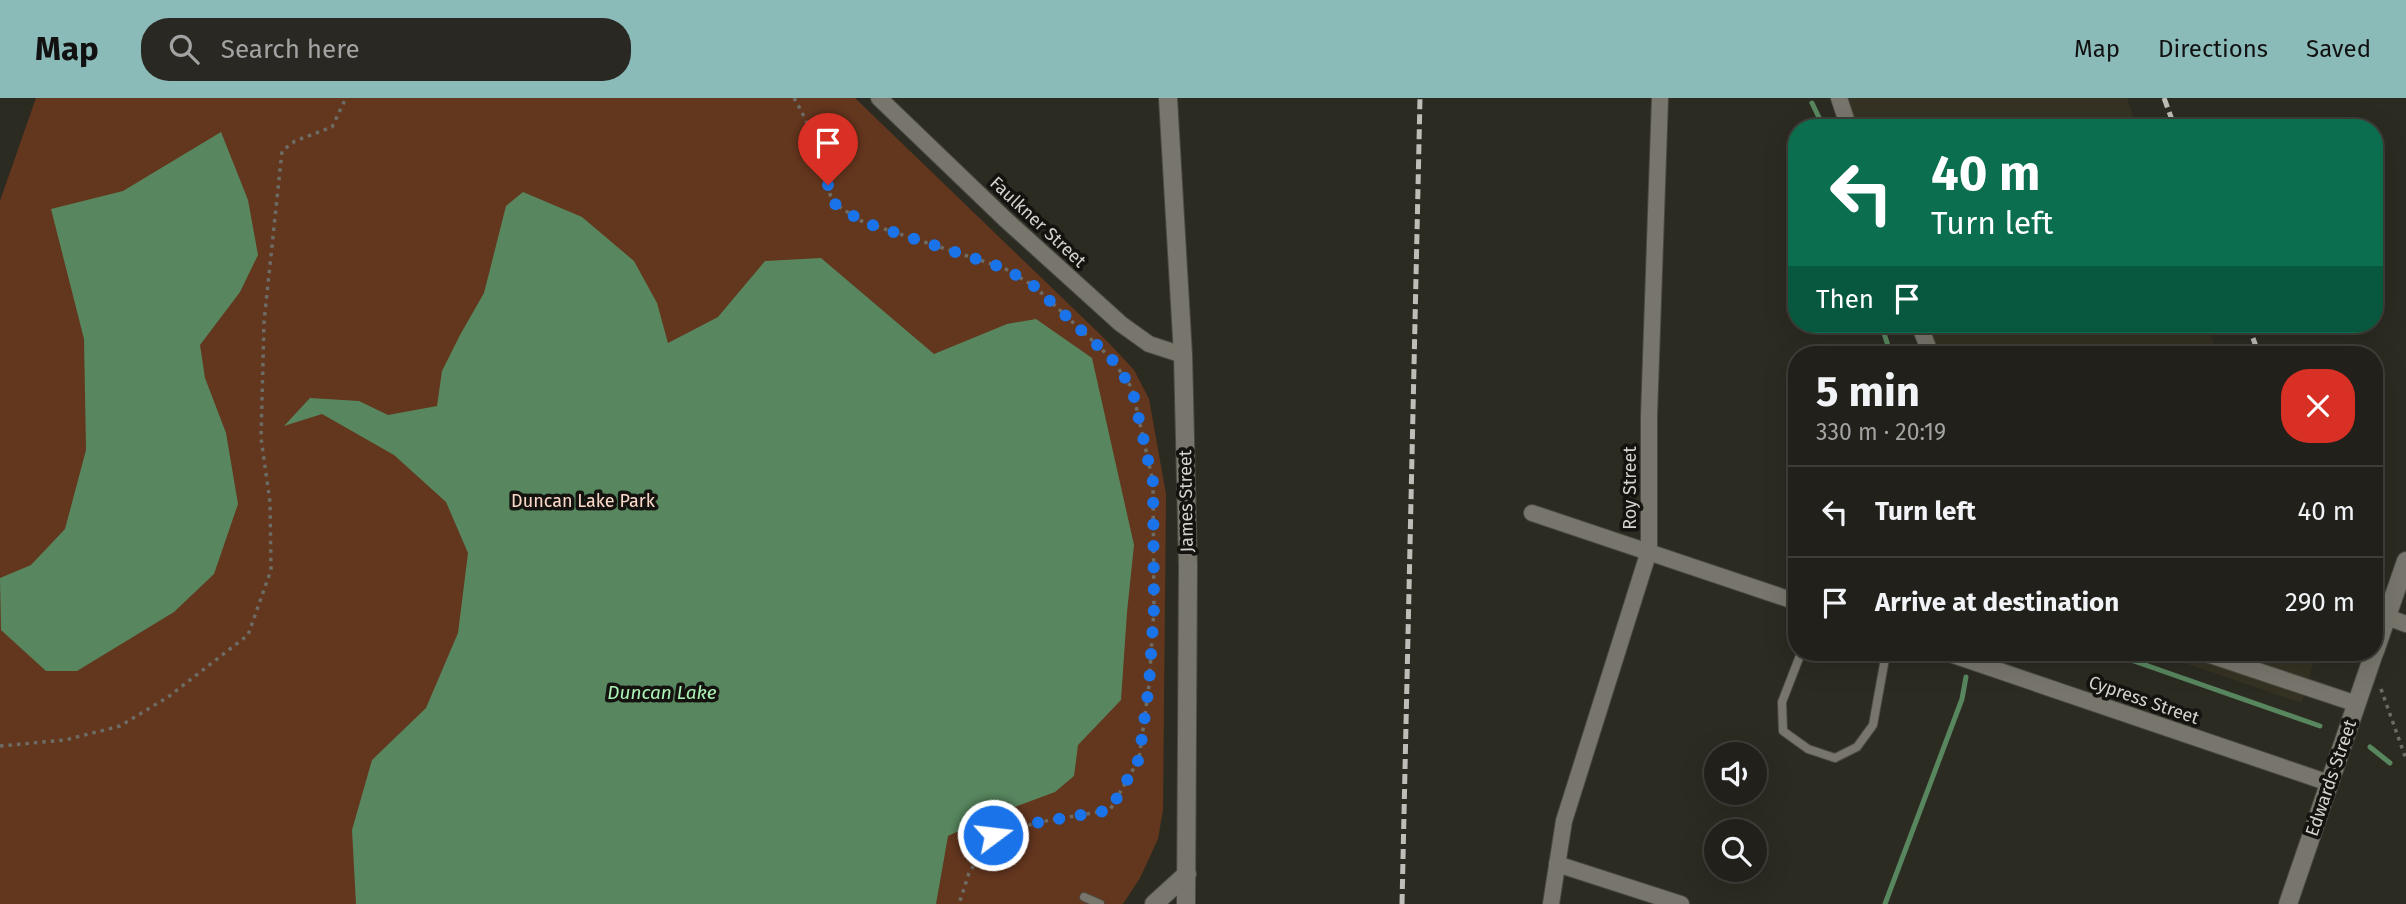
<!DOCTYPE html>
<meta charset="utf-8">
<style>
body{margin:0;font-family:"Fira Sans",sans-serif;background:#292823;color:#f1f3f6;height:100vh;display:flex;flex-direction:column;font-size:26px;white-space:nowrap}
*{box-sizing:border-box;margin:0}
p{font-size:23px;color:#a2a3a2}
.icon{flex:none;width:38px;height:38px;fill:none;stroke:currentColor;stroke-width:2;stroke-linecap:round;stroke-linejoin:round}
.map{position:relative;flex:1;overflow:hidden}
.side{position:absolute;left:1788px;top:248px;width:595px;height:315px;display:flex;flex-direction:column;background:#21201a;border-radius:28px;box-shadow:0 7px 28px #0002,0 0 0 2px #3e3e39}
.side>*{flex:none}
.guide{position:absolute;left:1788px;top:21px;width:595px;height:214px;border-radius:28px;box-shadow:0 7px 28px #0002,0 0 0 2px #3e3e39;background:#0b6e4f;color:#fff;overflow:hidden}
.fabs{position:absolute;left:1704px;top:644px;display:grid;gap:14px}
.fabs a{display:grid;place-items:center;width:63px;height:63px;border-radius:50%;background:#21201a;box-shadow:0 7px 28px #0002,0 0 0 2px #3e3e39;font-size:35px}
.pin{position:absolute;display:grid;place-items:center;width:60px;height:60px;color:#fff;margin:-72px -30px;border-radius:50% 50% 50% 0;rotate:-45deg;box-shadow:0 0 7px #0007}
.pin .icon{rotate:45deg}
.me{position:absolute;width:77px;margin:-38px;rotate:75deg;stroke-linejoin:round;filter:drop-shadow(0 0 5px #0008)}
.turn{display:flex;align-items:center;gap:24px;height:147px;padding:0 28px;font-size:32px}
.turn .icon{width:91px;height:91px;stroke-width:2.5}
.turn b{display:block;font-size:49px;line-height:60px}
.then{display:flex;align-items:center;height:66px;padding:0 28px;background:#0003;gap:14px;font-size:26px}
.round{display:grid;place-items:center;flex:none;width:74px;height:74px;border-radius:28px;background:#292823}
.head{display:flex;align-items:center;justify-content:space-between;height:119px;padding:0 28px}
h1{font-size:42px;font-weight:700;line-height:52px}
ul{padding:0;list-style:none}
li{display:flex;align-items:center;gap:21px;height:91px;padding:0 28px;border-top:2px solid #3e3e39}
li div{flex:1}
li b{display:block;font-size:26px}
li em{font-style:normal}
header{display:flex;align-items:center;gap:42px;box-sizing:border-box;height:98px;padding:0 35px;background:#8bbbb9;color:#111}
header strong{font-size:33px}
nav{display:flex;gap:38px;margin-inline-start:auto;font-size:24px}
.search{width:490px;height:63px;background:#292823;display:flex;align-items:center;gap:18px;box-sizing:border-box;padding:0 24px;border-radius:28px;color:#a2a3a2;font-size:26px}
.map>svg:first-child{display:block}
.built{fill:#353223}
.green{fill:#63361e}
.water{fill:#58875f}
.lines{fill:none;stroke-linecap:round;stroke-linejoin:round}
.stream{stroke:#58875f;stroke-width:5}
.lane-casing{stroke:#4a4941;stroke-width:10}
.street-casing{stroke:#4a4941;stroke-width:18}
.secondary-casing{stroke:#4a4941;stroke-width:20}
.path{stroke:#6d6c64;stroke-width:3.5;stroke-dasharray:3.5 5;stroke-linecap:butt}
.lane{stroke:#78766c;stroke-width:8}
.street{stroke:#78766c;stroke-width:16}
.secondary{stroke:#78766c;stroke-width:18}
.rail{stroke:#bebdb7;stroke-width:5;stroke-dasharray:10 5;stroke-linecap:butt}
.route{stroke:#1a73e8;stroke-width:12;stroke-dasharray:0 21.6}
.labels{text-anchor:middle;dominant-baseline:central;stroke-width:7;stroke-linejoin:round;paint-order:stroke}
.street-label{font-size:18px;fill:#d4d3cd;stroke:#14130f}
.park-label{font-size:18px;fill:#fbd9c9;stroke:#14130f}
.water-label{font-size:19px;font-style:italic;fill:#acf4b6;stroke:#14130f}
</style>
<header>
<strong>Map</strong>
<div class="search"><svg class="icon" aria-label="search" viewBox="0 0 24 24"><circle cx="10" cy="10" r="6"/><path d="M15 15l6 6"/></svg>Search here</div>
<nav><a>Map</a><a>Directions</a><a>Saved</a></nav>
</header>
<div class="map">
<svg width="2406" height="806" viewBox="0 0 2406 806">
<rect width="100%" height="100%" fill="#2c2b22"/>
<g class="built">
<polygon points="1830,0 2127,0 2137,30 1841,30"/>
<polygon points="1911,226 2207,226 2218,257 1922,257"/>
<polygon points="2155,555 2316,555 2302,605"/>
</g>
<polygon class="green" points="36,0 855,0 1107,243 1134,272 1149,301 1166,396 1163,712 1158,741 1140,780 1123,806 0,806 0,103"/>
<g class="water">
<polygon points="221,34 248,102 258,157 240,194 200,247 205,280 226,335 238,406 214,476 174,514 77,573 46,573 1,532 0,480 31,467 65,431 86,352 84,241 51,111 123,93"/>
<polygon points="523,94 582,119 634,163 657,205 668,245 718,219 765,163 821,160 934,256 1007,226 1036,221 1092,260 1134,447 1127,514 1121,602 1078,647 1074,678 1055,694 993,717 948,738 936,806 356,806 352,732 372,662 426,610 458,535 468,455 446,404 394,357 322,316 284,328 310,300 359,303 388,317 437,308 442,273 460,237 484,195 506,108"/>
</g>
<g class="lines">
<g class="stream">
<polyline points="1812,5 1824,30"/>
<polyline points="1881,226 1891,257"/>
<polyline points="2111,555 2320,628"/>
<polyline points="2370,649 2390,665"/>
<polyline points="1885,806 1962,601 1966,579"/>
</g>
<g class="lane-casing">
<g id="lane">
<polyline points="2144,257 2151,254 2163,257"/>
<polyline points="1801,555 1782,604 1783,633 1808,651 1835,660 1857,649 1873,627 1886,555"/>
<polyline points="1084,799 1100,806"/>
</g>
</g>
<g class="street-casing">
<g id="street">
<polyline points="879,0 1005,121 1121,226 1149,246 1183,257"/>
<polyline points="1839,0 1849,30"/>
<polyline points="1919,226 1931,257"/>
<polyline points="1532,415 1797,504"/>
<polyline points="2387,519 2406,526"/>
<polyline points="1947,555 2329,685"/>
<polyline points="2204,555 2357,606"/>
<polyline points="1557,766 1681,806"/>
<polyline points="1551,806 1564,723 1649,453 1649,318 1660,0"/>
</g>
</g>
<g class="secondary-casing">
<g id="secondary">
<polyline points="1168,0 1183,257 1188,468 1186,806"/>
<polyline points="2375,553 2406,463"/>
<polyline points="1154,806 1187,776"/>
<polyline points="2288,806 2374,555"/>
</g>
</g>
<g class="path">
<path d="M794 0C813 32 823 67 832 104L863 124 1004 170 1034 188 1111 260 1132 290 1153 384 1154 510 1149 587 1139 661 1110 712 1040 724 993 737 969 775 959 806"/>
<polyline points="2381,591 2406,661"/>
<polyline points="0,648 65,642 120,628 168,599 248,537 271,472 270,404 261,340 264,224 282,53 295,43 332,29 346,0"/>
</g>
<use href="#lane" class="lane"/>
<use href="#street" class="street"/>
<use href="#secondary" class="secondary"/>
<g class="rail">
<polyline points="2164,0 2175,30"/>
<polyline points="2248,226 2259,257"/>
<polyline points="1402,806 1420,0"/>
</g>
</g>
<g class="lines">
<polyline class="route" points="828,87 832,104 863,124 1004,170 1034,188 1111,260 1132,290 1153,384 1154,510 1149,587 1139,661 1110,712 1040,724 993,737"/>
</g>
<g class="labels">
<g class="street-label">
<text transform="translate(1038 124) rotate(43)">Faulkner Street</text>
<text transform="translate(1630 390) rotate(-90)">Roy Street</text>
<text transform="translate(1186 403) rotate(-91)">James Street</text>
<text transform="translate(2144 602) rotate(19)">Cypress Street</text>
<text transform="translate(2331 680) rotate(-71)">Edwards Street</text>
</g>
<g class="park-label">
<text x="583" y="403">Duncan Lake Park</text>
</g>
<g class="water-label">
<text x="662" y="594">Duncan Lake</text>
</g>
</g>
</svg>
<div class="fabs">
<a><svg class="icon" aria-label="sound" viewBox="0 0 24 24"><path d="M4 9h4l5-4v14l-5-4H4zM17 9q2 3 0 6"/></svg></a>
<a><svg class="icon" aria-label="search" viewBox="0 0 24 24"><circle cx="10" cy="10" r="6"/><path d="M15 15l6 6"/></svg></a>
</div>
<div class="pin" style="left:828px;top:87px;background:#d93025"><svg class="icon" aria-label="arrive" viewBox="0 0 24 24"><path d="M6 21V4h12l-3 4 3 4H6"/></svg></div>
<svg class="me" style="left:993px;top:737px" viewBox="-20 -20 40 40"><circle r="17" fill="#1a73e8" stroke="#fff" stroke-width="3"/><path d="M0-11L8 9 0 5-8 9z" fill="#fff"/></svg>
<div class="guide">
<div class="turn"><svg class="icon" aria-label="left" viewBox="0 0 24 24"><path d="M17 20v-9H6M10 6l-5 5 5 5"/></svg><div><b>40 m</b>Turn left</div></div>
<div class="then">Then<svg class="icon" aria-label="arrive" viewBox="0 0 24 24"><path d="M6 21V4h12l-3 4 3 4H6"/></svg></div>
</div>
<section class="side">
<div class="head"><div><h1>5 min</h1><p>330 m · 20:19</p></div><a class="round" style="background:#d93025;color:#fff"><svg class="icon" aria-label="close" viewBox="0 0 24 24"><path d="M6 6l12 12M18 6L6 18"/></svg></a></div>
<ul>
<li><svg class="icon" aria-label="left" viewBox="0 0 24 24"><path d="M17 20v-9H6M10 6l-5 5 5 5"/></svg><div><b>Turn left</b></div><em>40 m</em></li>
<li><svg class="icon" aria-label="arrive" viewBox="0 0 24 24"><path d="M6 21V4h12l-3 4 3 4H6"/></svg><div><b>Arrive at destination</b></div><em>290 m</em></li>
</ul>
</section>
</div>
